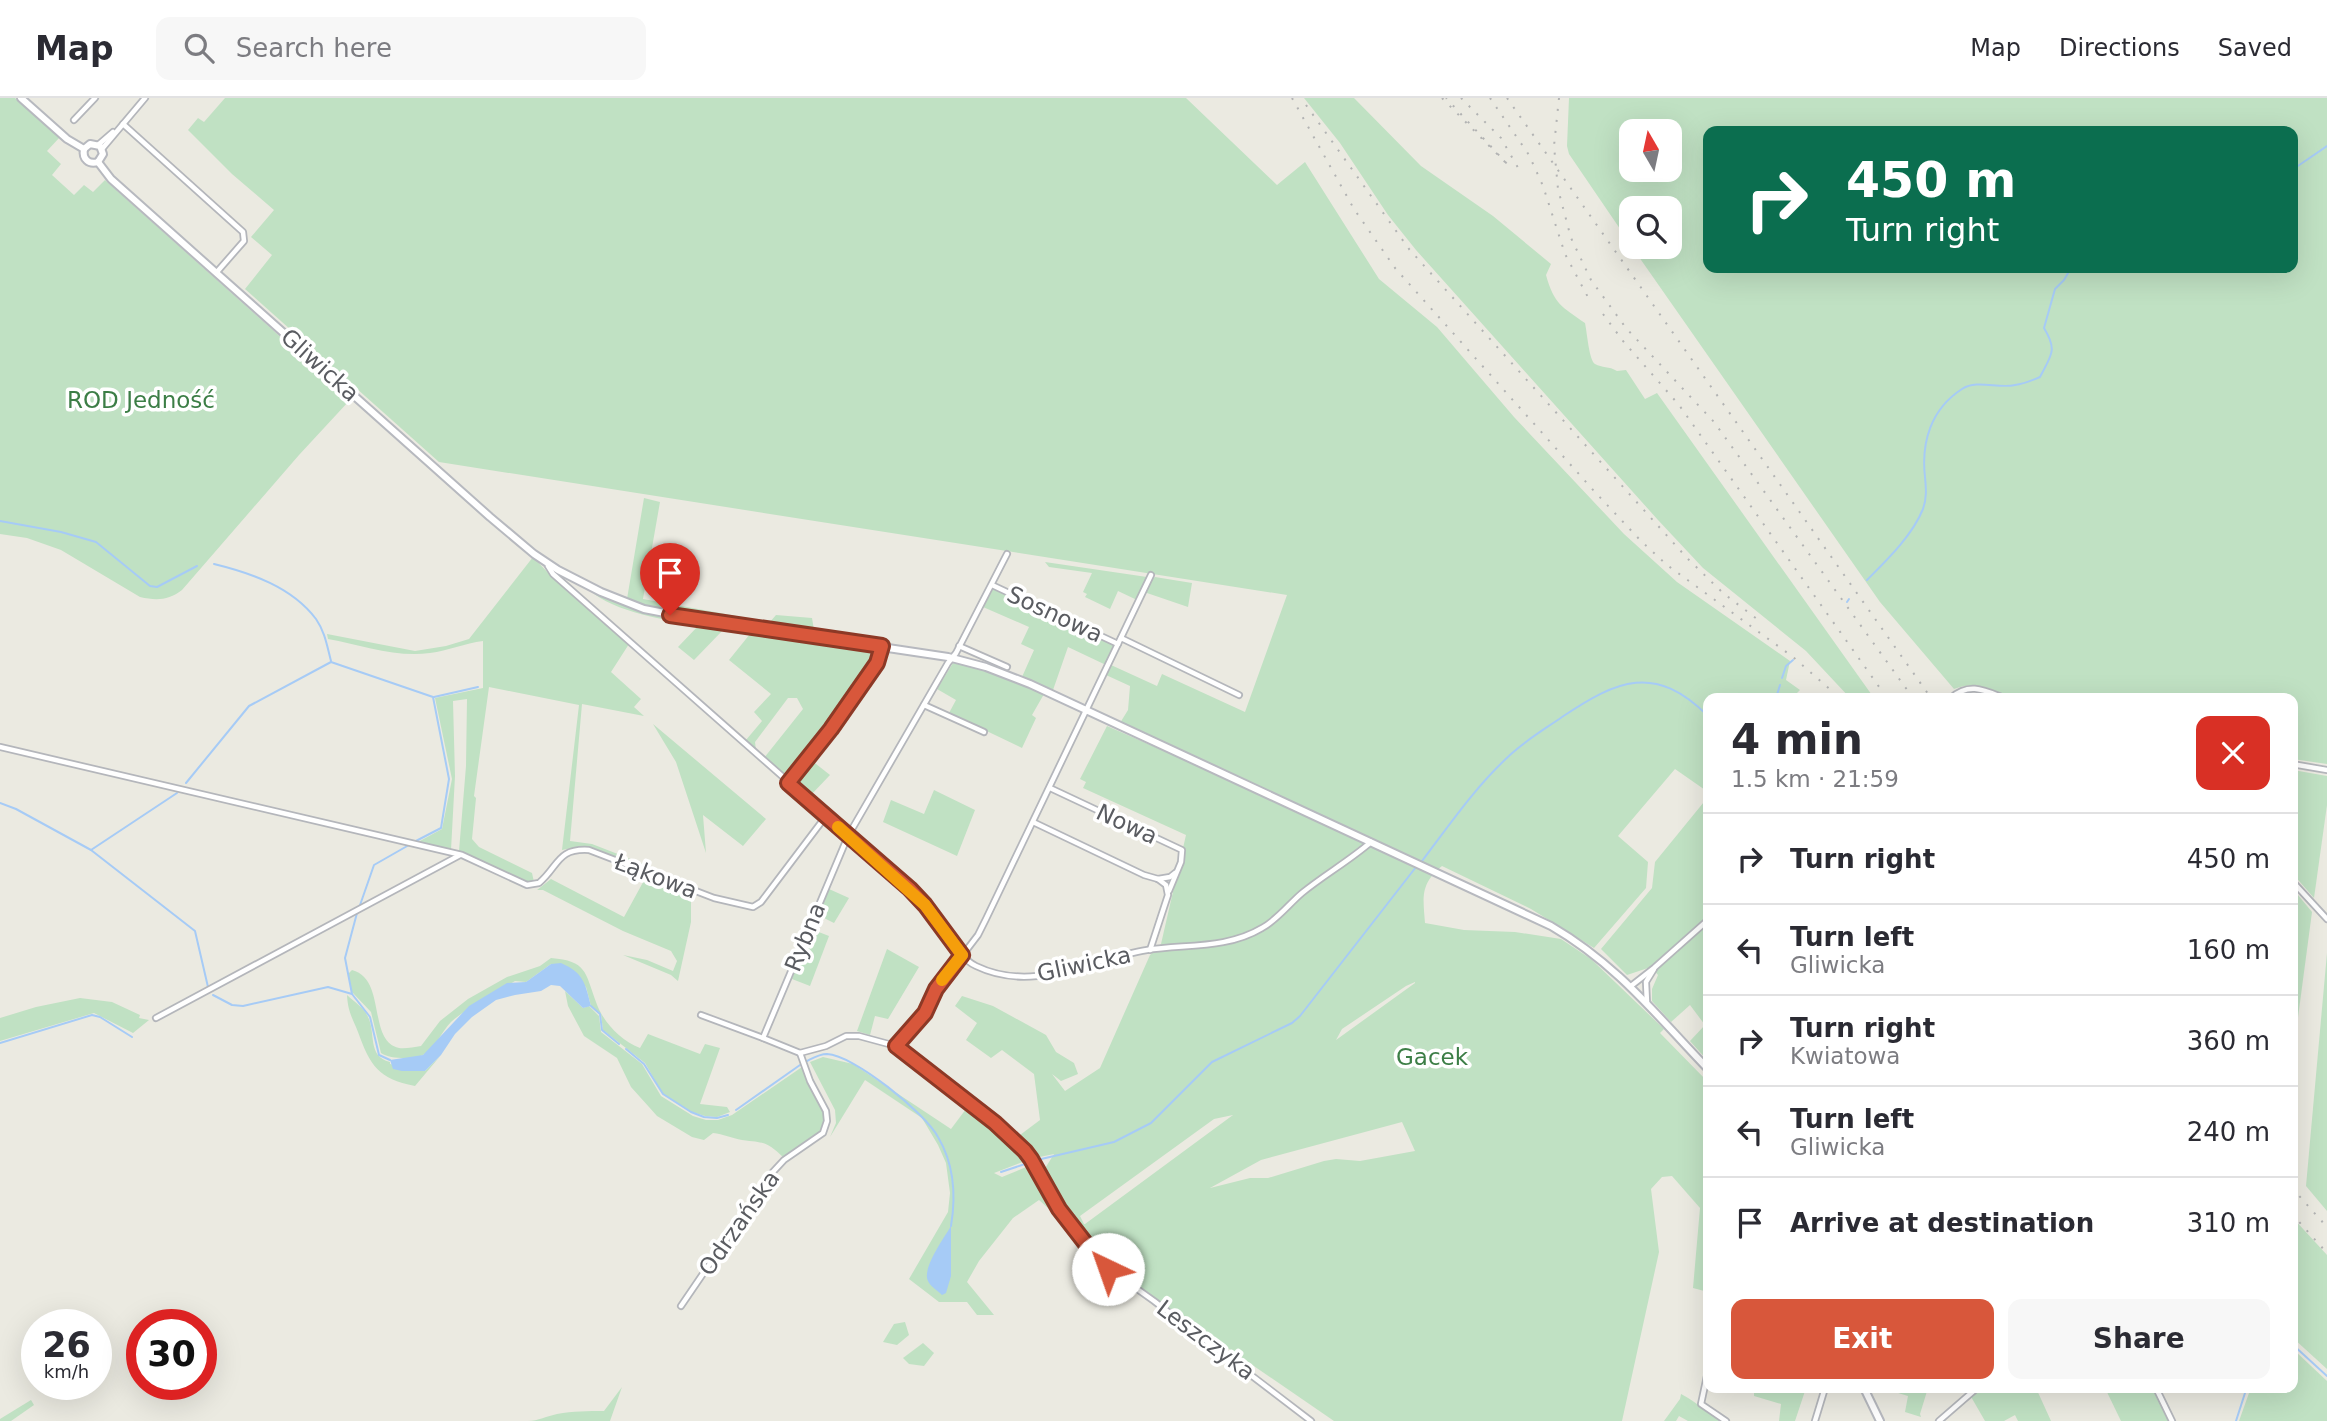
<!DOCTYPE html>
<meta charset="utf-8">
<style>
body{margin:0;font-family:"DejaVu Sans",sans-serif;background:#f7f7f7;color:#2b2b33;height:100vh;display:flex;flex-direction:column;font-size:26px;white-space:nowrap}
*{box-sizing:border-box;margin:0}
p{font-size:23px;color:#7c7c81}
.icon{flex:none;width:38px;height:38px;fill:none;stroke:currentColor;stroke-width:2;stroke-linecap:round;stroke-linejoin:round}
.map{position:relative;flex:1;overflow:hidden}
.side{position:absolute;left:1703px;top:595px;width:595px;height:700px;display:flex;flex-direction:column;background:#fff;border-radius:14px;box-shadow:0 7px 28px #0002}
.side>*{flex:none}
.top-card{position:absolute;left:1703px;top:28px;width:595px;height:147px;border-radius:14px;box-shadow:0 7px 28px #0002;background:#0b6e4f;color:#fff;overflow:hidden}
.needle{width:46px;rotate:351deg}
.controls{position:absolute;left:1619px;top:21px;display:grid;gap:14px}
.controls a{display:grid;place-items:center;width:63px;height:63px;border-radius:14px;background:#fff;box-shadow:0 7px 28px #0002;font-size:35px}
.speed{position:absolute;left:21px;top:1211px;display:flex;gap:14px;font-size:35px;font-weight:700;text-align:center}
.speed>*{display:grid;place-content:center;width:91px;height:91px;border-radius:50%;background:#fff;box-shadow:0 7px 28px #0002;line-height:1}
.speed small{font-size:18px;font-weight:400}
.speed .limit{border:10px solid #d22;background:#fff;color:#111}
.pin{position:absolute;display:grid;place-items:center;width:60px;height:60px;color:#fff;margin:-72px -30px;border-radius:50% 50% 50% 0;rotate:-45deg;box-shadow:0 0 7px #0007}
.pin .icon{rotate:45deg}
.me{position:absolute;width:77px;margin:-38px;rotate:318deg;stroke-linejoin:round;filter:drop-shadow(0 0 5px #0008)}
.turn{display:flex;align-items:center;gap:24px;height:147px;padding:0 28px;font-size:32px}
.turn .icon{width:91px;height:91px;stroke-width:2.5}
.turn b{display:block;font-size:49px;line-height:60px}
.round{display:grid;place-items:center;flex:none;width:74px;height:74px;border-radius:14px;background:#f7f7f7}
.head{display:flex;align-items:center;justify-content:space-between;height:119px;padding:0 28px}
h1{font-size:42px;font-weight:600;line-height:52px}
.action{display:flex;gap:14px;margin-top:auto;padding:14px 28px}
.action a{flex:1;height:80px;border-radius:14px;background:#d8573b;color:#fff;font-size:28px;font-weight:600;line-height:80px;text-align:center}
.action a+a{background:#f7f7f7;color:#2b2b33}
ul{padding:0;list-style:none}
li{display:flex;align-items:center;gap:21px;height:91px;padding:0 28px;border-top:2px solid #e1e1e2}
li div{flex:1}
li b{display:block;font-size:26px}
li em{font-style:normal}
header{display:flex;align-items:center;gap:42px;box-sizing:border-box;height:98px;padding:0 35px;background:#fff;border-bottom:2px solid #e1e1e2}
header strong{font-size:33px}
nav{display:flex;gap:38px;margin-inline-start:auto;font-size:24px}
.search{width:490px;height:63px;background:#f7f7f7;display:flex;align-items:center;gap:18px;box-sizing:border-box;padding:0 24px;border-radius:14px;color:#7c7c81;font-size:26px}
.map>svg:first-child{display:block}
.green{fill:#c0e1c3;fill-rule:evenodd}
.water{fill:#a6cbf6}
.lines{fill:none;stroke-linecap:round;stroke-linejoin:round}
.stream{stroke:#a6cbf6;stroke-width:2}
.minor-casing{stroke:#b4b6bb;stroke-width:8}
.secondary-casing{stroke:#b7b9bf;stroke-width:10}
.minor{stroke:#fff;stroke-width:4.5}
.secondary{stroke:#fff;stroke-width:6}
.rail{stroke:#b2b3b3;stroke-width:2;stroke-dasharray:2 9;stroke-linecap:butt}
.route-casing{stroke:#8c3926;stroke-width:18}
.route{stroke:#d8573b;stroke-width:12}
.slow{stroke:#f59e0b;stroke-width:12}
.labels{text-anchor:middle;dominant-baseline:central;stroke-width:7;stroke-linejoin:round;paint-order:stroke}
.street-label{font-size:23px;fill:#5a5c61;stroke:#fff}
.park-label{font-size:23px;fill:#3c7e46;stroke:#fff}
</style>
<header>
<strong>Map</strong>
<div class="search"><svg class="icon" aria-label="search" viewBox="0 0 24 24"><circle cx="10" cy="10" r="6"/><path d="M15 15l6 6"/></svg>Search here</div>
<nav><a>Map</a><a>Directions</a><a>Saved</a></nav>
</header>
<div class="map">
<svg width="2327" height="1323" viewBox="0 0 2327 1323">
<rect width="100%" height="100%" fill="#ebeae1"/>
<g class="green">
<path d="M0 0H15L60 39 47 53 61 66 52 77 74 97 84 87 93 94 105 82 274 233 349 303 299 357 182 492C169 502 157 503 140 499L61 452 27 440 0 436Z"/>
<path d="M225 0H1186L1277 87 1305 64 1379 181 1437 229 1514 319 1624 436 1677 484 1790 563 1786 582 1800 592 1796 596 1802 600H1708V694L1675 671 1618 738 1648 764 1646 790 1594 850 1531 811 1442 768C1420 786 1423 799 1425 825L1464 832 1515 834 1561 841 1591 861 1664 931 1660 935 1708 984V1194L1693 1190 1700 1110 1672 1078 1662 1079 1651 1091 1659 1154 1622 1323H1334L1126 1180 1039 1102 1013 1120 979 1163 967 1184 994 1217H977L967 1204H939L909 1181 948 1114 950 1095 946 1065 938 1047 922 1020 865 982 830 1039 836 1025 835 1012 810 964 823 959 853 966 951 1031 966 1011 1008 1046 1011 1044 1028 1062 994 1075 1002 1079 1031 1067 1039 1078 1040 1073 1044 1072 1054 1056 1035 1060 1016 1040 1040 1022 1034 976 1002 952 991 960 966 942 977 925 955 908 962 898 993 908 1046 937 1056 954 1074 965 1078 976 1061 983 1052 976 1065 993 1100 970 1150 857 1161 846 1186 737 1083 690 1086 684 1080 681 1107 628 1212 674 1223 672 1120 625 1128 612 1130 588 1106 577 1111 567 1157 588 1162 576 1245 614 1287 497 439 364 245 191 272 157 251 139 274 112 232 76 188 32 198 20 204 24ZM1415 884V885L1336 942 1342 931 1406 888ZM1233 1017 1085 1126H1084L1080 1118 1214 1021ZM1402 1024 1415 1053 1360 1063 1336 1061 1324 1063 1268 1080H1250L1210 1090 1261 1062Z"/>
<path d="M1304 0H1354L1421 68 1493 118 1551 166 1546 177C1554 206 1562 209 1585 225 1587 234 1589 262 1595 266 1602 270 1609 268 1617 273L1626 272 1645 301 1657 295 1874 600H1850L1806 553 1703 470 1658 422 1416 152 1388 117 1340 45Z"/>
<path d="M1569 0H2327V666L2293 661 2292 600H2013C1992 592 1976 582 1954 591L1880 504 1632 149H1670V110H1631V147L1569 56 1567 48ZM1631 33H1670V72H1631ZM1708 33H2292V170H1708Z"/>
<polygon points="644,400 660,404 643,501 770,524 776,517 812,520 814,532 866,542 655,511 627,501"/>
<path d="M533 459 554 481 629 546 611 574 641 601 634 609 644 618 582 606 570 743 592 746 677 779 675 783 591 749H577L562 752 579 607 489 589 474 698 476 700 472 741 479 749 532 775 534 784H529L459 753 466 668 467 601 453 603 455 678 451 752 418 744 442 731 452 681 435 600 483 590V543C465 545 448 553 430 555 397 560 361 547 328 541L327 536 415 553 446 548 469 541Z"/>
<polygon points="1045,464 1147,479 1137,502 1118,493 1110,511 1085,499 1087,496 1083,494 1092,475 1049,469"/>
<polygon points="1155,479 1192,485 1188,509 1144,494 1151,482"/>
<polygon points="993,491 1115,547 1106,567 1068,549 1053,592 1022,579 1034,552 1021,546 1029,529 983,509"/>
<path d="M591 493 632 510 680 523 878 551C874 572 857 590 845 608 827 633 809 658 788 682L764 660 803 611 797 600H788L755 644 756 652 746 642 762 623 754 614 771 596 729 562 750 536 725 530 694 562 678 549 699 527C672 524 611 513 591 493Z"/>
<polygon points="953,565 978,569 1044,596 1032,617 1036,620 1022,650 949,615 956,602 937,591"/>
<polygon points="653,626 766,721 743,748 703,717 706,755 676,664"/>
<polygon points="811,662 830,677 809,699 792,686"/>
<polygon points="2293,672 2327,678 2327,707 2314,800 2293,776"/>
<polygon points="934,692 975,712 957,758 883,724 891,702 924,716"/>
<polygon points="1708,699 1708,963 1690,943 1705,927 1690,907 1671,924 1652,903 1652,891 1658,877 1651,869 1627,877 1601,851 1652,790 1655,764"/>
<polygon points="647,777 691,794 691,824 678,883 671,877 623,857 647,862 673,873 677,863 671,853 623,833 543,792 537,792 551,781 624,819"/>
<polygon points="829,791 849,800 834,825 818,817"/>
<polygon points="2293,791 2312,814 2293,957"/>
<polygon points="811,831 829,838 810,888 792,881"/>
<polygon points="887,851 919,869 888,921 875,918 870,937 857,933"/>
<polygon points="2327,855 2327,1113 2306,1088"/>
<path d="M551 860C587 863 585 874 596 904 603 924 620 942 640 950L648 936 700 956 705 946 720 950 700 1006 727 1009 730 1014 717 1019 705 1018 692 1014 663 996 645 965 603 932 601 916 591 908 586 889 551 866 526 884 515 883C498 894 465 911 451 924 441 934 436 950 423 957 413 962 390 961 381 955L371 914 352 894 348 876 352 872C387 881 367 943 399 950 405 951 414 949 421 948L440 923 468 901 507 879 540 868Z"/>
<path d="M565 893 583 910 589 908 599 918 601 934 642 966 661 998 693 1018 706 1022H718L732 1017 802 969 824 1015C828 1037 800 1049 784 1060 766 1043 765 1045 742 1042 732 1040 723 1036 713 1035L704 1042 692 1039 657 1018 649 1009 631 989 617 960 584 938 568 908Z"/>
<path d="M347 897C353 903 363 909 367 917 377 934 366 958 390 964V966L425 973 441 957 415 988C378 981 370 967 358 934 352 919 348 914 347 897Z"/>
<polygon points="80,900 112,904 140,917 139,920 149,922 133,935 94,915 0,943 0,920 36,909"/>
<polygon points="2293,1120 2327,1157 2327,1271 2293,1240"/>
<polygon points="905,1224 909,1237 897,1247 883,1244 894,1226"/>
<polygon points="923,1245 934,1255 924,1268 909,1266 903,1260"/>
<polygon points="2293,1251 2327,1283 2327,1323 2239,1323 2249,1295 2247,1290 2292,1290"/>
<path d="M622 1289 610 1323H528C538 1323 547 1318 557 1316 573 1313 588 1313 604 1313Z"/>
<polygon points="1754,1290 1806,1290 1795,1323 1779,1323 1781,1306 1754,1298"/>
<polygon points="1888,1290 1928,1290 1920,1316 1921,1319 1905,1314 1908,1298 1888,1292"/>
<polygon points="1979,1290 2036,1290 2051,1323 2018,1323 2015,1317 2004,1323 1985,1323 1970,1297"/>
<polygon points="2105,1290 2153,1290 2169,1323 2121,1323"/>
<path d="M1681 1296C1696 1304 1707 1314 1721 1323H1688L1679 1318 1676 1323H1664L1680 1301Z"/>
<polygon points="31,1302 34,1307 11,1323 0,1323 0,1321"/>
</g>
<g class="water">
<path d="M561 865C584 875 585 885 591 908L583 910 560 888 551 887 541 893 515 897 496 902 472 919 455 936 441 957 425 973H402L393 971 390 962 423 957 469 908 507 885 526 884 551 866Z"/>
<path d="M951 1128V1178L946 1195 942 1197C937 1192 928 1187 927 1180 925 1166 944 1140 951 1128Z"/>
</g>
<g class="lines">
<g class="stream">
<polyline points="2292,72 2327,48"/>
<polyline points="0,423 61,434 96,444 150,488 157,489 197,468"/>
<path d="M214 466C251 475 292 489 316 521 325 534 327 548 331 563"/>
<path d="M1867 482C1887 462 1912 438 1923 411 1927 400 1926 390 1925 379 1921 344 1931 311 1962 291 1977 281 1998 291 2015 287 2022 286 2033 282 2040 279 2051 257 2058 253 2044 230L2055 191 2064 182 2071 170"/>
<polyline points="1847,504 1849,501"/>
<polyline points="1782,580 1786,568 1793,562"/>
<polyline points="434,599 478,589"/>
<polyline points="1776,600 1780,587"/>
<polyline points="186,685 249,608 331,564 433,599 449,681 441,730 414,744"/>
<polyline points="0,705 16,711 91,752 195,833 208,889"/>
<polyline points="91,752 177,695"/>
<path d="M1422 763C1450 726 1476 688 1510 657 1526 642 1545 631 1562 619 1617 582 1655 565 1708 618"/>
<polyline points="359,810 374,767 409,747"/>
<polyline points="352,896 345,860 357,815"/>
<polyline points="213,897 232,907 243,908 328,889 352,896 370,919 379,957 390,962"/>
<polyline points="591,908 600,916 602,932 619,946"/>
<polyline points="0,945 92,917 100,919 132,939"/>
<polyline points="626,951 644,966 663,996 691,1014 704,1019 717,1020 728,1017"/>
<path d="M807 963C813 960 819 956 827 956 854 957 925 1015 938 1039 954 1066 956 1098 951 1128"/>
<polyline points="736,1012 800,967"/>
<polyline points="1001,1074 1037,1062 1114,1044 1151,1025 1212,964 1292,925 1300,918 1416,769"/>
<polyline points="2292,1246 2327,1278"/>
<polyline points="2236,1323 2245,1295 2243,1290"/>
</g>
<g class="minor-casing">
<g id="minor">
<polyline points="74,22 95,0"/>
<polyline points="123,26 243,134 244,143 216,175"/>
<polyline points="98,47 113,34"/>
<polyline points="102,51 145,0"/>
<path d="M548 468 553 476 910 791C920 802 930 812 938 824 949 838 959 860 976 868 1034 896 1090 861 1147 852 1186 846 1227 851 1262 830 1277 822 1289 806 1302 795 1324 777 1349 763 1371 744"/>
<polyline points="992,487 1118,546"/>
<polyline points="1121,540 1239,597"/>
<polyline points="959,548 1007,569"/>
<path d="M1951 600C1969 584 1984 592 2004 600"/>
<polyline points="924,607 984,634"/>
<path d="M0 649 462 757 527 787 539 785C559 768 557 750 589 752L714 800 753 809 761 804 826 718"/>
<polyline points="2292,666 2327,672"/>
<polyline points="788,685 831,631 877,564 882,548"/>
<polyline points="1050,690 1182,752 1181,764 1169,793"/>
<polyline points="1033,724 1144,777 1158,781 1166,787 1168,797 1150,852"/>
<polyline points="1158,781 1170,779 1175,775"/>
<polyline points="2292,783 2327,821"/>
<polyline points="1631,888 1654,870 1708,822"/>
<polyline points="1647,905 1646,884 1654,871"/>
<polyline points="701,917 763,940"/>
<polyline points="156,920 460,757"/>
<polyline points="896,948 924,915 936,892 978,837 986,821 1151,477"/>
<polyline points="800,955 826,948 846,938 859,938 896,948 995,1025 1025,1053 1059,1111 1105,1168 1154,1203 1311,1323"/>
<polyline points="800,955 763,940 848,738 948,565 956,555 1007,456"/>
<polyline points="681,1208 771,1076 784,1062 823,1035 827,1023 826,1013 810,983 800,955"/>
<polyline points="1708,1273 1701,1306 1726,1323"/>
<polyline points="2156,1290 2172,1323"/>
<polyline points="1815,1323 1825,1290"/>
<polyline points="1939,1323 1977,1290"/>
</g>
</g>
<g class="secondary-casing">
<g id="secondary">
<polyline points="21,0 67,41 84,51"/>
<polyline points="84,51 90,46 100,48 103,56 98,64"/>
<path d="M84 51C82 61 89 67 98 64"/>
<path d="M98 64 111 81 490 419 534 456 558 472 601 494 644 511 701 522 948 559 986 569 1030 586 1551 828C1618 867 1656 917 1708 971"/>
<polyline points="1864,1290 1880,1323"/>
</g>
</g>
<use href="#minor" class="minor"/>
<use href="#secondary" class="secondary"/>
<g class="rail">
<polyline points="1292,0 1354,111 1395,170 1594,393 1641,443 1667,467 1793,559 1840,600"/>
<polyline points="1442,0 1509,68 1446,0"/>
<polyline points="1461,0 1501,40 1521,75"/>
<polyline points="1490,0 1529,57 1543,88 1565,156 1590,203"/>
<polyline points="1507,0 1931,600"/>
<polyline points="1559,0 1554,48 1558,91 1571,140 1591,182 1626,230 1714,324 1913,600"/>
<polyline points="1306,7 1409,151 1687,460 1723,495 1757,521"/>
<polyline points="1603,216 1623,243 1679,307 1887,600"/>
<polyline points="2292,1090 2327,1129"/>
<polyline points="2292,1116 2327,1155"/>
</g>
</g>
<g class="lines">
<g class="route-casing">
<polyline id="route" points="670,517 882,548 877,565 831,631 788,685 910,791 925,807 962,857 936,891 925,915 896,948 995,1025 1025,1053 1031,1061 1059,1111 1100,1164 1108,1171"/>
</g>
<use href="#route" class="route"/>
<polyline class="slow" points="838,729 925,807 962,857 942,882"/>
</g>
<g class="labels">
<g class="street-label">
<text transform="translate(320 267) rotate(42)">Gliwicka</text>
<text transform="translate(1055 516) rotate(25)">Sosnowa</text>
<text transform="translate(1127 726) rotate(25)">Nowa</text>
<text transform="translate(656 778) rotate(21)">Łąkowa</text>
<text transform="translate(805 839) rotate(-68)">Rybna</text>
<text transform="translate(1084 866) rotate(-12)">Gliwicka</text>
<text transform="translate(739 1125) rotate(-55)">Odrzańska</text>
<text transform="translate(1206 1242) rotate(37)">Leszczyka</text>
</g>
<g class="park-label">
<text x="141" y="302">ROD Jedność</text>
<text x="1432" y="959">Gacek</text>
</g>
</g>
</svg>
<div class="controls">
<a><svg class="needle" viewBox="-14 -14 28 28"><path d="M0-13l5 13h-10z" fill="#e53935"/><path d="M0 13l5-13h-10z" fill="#7c7c81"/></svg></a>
<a><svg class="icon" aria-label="search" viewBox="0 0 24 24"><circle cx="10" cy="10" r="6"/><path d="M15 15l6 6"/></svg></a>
</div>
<div class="speed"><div>26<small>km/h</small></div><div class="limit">30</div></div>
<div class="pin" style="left:670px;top:517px;background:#d93025"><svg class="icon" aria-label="arrive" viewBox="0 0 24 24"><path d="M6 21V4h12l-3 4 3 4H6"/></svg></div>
<svg class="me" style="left:1108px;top:1171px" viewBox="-20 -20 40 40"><circle r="19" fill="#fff"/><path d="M0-13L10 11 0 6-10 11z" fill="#d8573b"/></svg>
<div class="top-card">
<div class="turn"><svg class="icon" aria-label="right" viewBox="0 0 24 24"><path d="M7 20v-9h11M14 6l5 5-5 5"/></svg><div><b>450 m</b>Turn right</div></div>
</div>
<section class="side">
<div class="head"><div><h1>4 min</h1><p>1.5 km · 21:59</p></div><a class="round" style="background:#d93025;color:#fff"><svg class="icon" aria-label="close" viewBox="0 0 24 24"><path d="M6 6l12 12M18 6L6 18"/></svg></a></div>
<ul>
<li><svg class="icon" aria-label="right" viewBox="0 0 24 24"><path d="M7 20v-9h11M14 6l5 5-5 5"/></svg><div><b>Turn right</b></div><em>450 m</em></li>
<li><svg class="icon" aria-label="left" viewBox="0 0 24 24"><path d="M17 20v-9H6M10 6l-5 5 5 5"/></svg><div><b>Turn left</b><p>Gliwicka</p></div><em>160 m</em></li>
<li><svg class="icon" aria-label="right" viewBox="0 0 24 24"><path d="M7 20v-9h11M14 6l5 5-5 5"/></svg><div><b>Turn right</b><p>Kwiatowa</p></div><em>360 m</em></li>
<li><svg class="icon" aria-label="left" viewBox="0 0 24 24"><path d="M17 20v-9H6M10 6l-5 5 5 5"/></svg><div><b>Turn left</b><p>Gliwicka</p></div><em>240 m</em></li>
<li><svg class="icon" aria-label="arrive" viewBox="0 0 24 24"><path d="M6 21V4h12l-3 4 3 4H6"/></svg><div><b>Arrive at destination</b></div><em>310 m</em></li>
</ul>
<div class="action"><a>Exit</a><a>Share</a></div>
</section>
</div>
